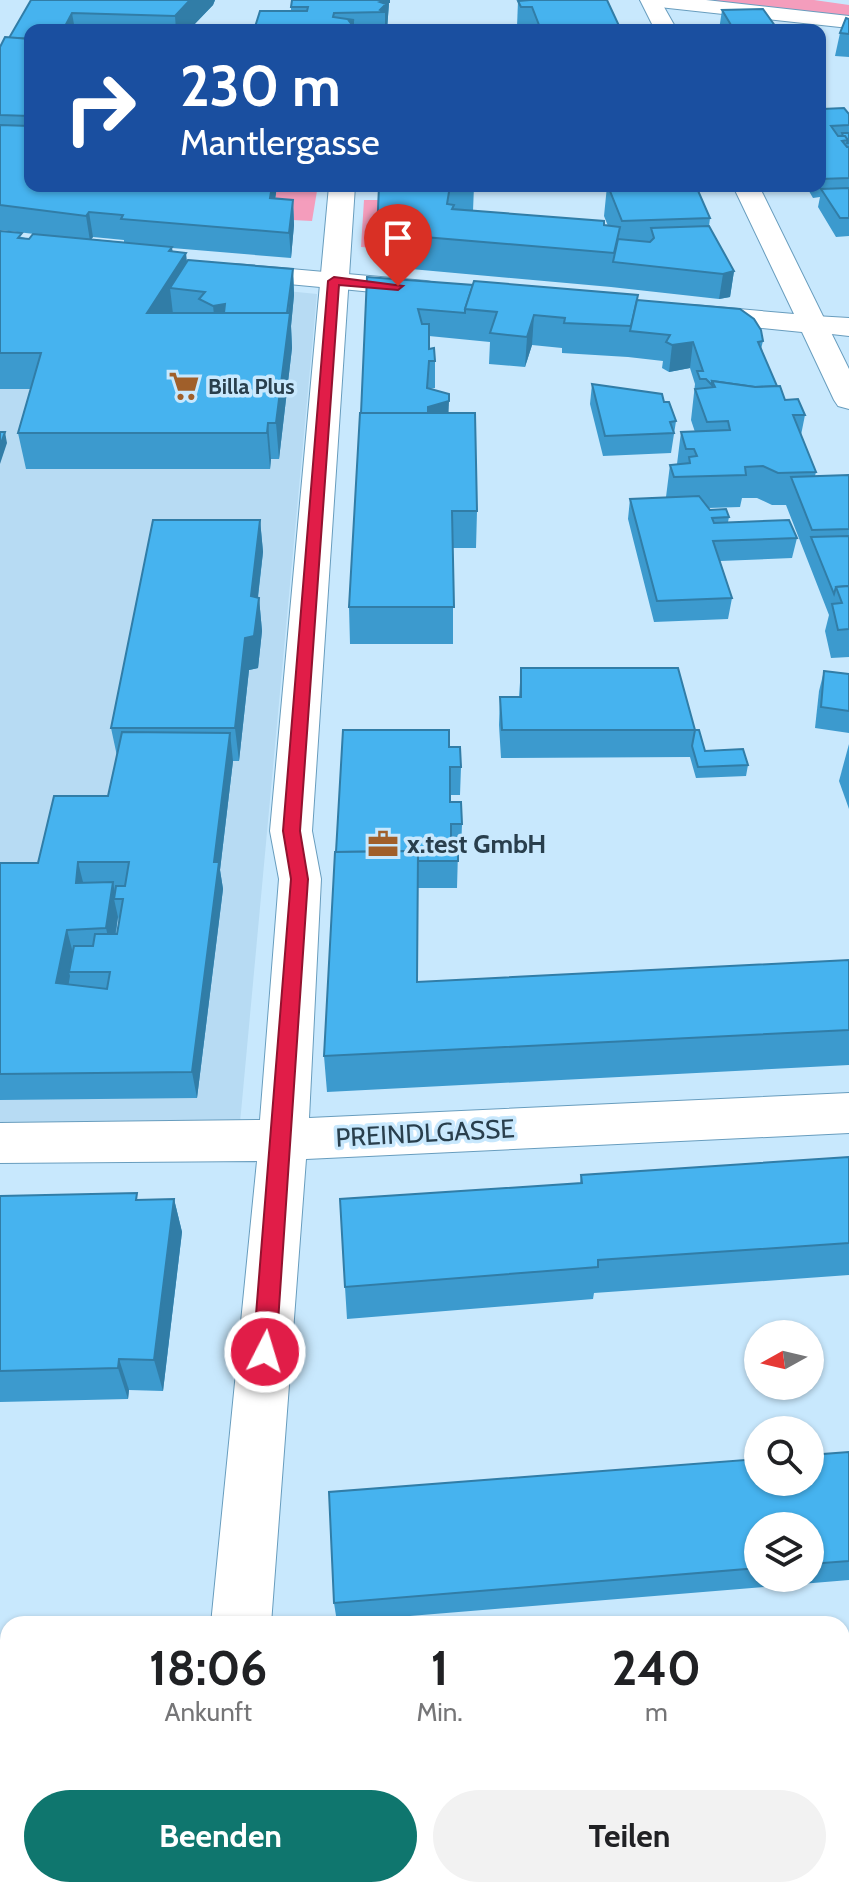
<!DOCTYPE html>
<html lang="de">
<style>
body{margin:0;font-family:Cabin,sans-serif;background:#f2f2f2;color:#202124;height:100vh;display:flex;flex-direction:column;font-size:30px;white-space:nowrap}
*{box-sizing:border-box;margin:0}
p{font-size:26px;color:#757577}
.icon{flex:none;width:44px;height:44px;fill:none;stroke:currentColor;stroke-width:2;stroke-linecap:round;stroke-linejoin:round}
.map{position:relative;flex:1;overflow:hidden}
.sheet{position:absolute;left:0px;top:1616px;width:850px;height:282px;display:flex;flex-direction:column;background:#fff;border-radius:24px 24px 0 0;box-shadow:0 2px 6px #0004}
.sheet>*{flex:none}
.banner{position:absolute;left:24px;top:24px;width:802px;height:168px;border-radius:16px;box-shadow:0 2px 6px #0004;background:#1a4fa0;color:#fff;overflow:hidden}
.needle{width:52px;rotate:262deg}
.fabs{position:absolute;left:744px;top:1320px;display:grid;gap:16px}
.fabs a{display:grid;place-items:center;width:80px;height:80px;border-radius:50%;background:#fff;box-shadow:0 2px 6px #0004;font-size:40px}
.pin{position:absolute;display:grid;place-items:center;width:68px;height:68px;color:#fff;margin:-82px -34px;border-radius:50% 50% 50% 0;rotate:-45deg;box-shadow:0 0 8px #0007}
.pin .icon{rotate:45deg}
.me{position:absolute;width:88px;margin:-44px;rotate:5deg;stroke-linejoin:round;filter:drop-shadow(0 0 6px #0008)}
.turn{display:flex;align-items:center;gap:28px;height:168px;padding:0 24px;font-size:36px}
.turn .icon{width:104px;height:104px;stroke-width:2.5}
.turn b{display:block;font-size:56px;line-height:68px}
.eta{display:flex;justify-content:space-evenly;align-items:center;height:136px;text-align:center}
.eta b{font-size:48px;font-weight:700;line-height:56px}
.cta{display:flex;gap:16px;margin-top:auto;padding:16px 24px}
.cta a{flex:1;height:92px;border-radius:48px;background:#0f766e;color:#fff;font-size:32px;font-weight:700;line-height:92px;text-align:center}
.cta a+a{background:#f2f2f2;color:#202124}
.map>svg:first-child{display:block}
.built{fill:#b7dbf3}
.green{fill:#f49dbc}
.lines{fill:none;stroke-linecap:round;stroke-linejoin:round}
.street-casing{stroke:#689dbe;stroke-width:2}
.secondary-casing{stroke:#689dbe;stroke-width:2}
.street{fill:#fff;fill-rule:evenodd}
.secondary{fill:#fff;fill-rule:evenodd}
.wall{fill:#3c9ace;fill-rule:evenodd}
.shaded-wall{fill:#317da7}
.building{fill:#46b3ef;stroke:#317da7;stroke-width:2;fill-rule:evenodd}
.route{fill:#e11d48;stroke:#92132f;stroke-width:2}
.labels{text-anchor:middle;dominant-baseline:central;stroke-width:7;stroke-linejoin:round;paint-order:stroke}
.far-poi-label{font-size:22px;font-weight:bold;fill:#293f4d;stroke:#c8e8fd;text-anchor:start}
.poi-label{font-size:26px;font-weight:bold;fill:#293f4d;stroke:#c8e8fd;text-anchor:start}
.street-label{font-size:26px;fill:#293f4d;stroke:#c8e8fd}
</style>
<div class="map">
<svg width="849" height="1897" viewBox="0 0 849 1897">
<rect width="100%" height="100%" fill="#c8e8fd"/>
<polygon class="built" points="0,263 317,294 240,1123 0,1125"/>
<g class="green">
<polygon points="693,0 814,0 849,5 849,16"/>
<polygon points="277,186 306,186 317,191 312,221 273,219"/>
<polygon points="364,200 405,200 378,248 361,247"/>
</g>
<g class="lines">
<g class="street-casing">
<g id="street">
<polygon points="640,0 706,0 849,16 849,28 650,6"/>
<polygon points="329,186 355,186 312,831 321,879 309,1118 849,1093 849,1133 306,1159 271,1624 211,1624 257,1161 0,1163 0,1123 260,1120 279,879 270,831"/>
<polygon points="815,316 849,318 849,336 805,331 801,325 805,319"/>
<polygon points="184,1890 252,1890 251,1897 183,1897"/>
</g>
</g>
<g class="secondary-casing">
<g id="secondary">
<polygon points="640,0 660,0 677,30 655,30"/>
<polygon points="733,186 759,186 849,369 849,409 838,406 834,400 802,332 693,321 683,319 679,313 683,307 693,305 794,314"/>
<polygon points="235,264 426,281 436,283 440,289 436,295 426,297 225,278 221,272 225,266"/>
</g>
</g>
<use href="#street" class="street"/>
<use href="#secondary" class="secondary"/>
</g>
<g class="wall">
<path d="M31 0H215L213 5 189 30H30V186H277L275 199 293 200 294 225 291 258 172 248V251L187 261 293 269 294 295 291 326 292 348 279 459H271L270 469H26L18 433 31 389H0V231L29 239 43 235 0 230V47L9 38ZM93 237 124 240V242L91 239Z"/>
<polygon points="527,0 607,0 621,30 519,30 517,27 518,1"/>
<polygon points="389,3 387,30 254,30 291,11 291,7 390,3"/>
<polygon points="722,10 778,30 719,30"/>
<polygon points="849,19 849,57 835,56 840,33"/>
<polygon points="820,107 822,109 849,114 849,236 836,237 818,207 820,197 813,198 806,186 820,186"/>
<polygon points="379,186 474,186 473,211 608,226 604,216 607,186 696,186 710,218 709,226 734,271 730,297 719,299 611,287 378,266 377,233"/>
<polygon points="367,277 637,300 763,341 761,349 777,386 785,400 805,415 801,435 816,472 815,476 849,475 849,657 831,658 825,631 829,615 786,505 772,505 757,498 742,498 740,507 708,508 710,510 729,517 728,522 797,538 792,558 720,561 732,598 728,619 654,622 628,519 630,499 666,497 670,465 677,464 681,432 695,432 691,420 695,384 690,368 669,372 662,368 663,361 628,357 562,353 562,348 532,345 525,367 489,364 490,342 429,336 429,349 435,361 435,388 429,389 449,413 477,511 476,548 453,548 453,644 350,644 349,607 361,413"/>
<polygon points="592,384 664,402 676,421 671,453 603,456 590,404"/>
<path d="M260 520 263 552 258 598H259L262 631 258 668 249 670 239 761H233L220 870 223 889 197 1098 0 1100V863H38L108 796 117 756 111 728ZM118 917 119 922 117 934H116Z"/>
<polygon points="521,668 695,730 705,751 748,765 746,776 696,778 690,757 501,758 499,725 500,697 519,697"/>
<polygon points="824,671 849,674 849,733 815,728 819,691"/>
<polygon points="849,744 849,809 839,781"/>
<polygon points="449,747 461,767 460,795 450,795 450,802 462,824 461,852 458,852 457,888 418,888 418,982 849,960 849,1065 327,1092 324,1056"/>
<polygon points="849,1157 849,1275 594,1293 593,1299 347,1319 345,1287 580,1183 581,1175"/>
<polygon points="0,1196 139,1200 174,1199 182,1232 163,1391 129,1390 128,1399 0,1402"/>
<path d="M849 1452V1580L337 1622 334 1603ZM758 1526H810V1578H758Z"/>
</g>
<g class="shaded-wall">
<polygon points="190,0 215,0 213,5 189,30 176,30 175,16"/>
<polygon points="382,0 390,0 390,3 389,3 387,30 385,30 385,12 380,12"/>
<polygon points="72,13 75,30 63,30"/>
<polygon points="354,20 354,30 348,30 349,21"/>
<polygon points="272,186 277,186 272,223 270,198"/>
<polygon points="293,200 294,225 291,258 289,233"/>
<polygon points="89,212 93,237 90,241 86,216"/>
<polygon points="172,247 175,270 186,253 190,287 170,288 173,314 147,313 169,251"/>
<polygon points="293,269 294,295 291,326 292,348 279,459 276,423"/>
<polygon points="734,271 730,297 719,299 723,274"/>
<polygon points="225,304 227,321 216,332 213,306"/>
<polygon points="534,315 532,345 525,367 527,337"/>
<polygon points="693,342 690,368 669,372 672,345"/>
<polygon points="449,401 448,427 428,434 428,407"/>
<polygon points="268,423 271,459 270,469 267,433"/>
<polygon points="5,432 7,443 0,464 0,446"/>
<polygon points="260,520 263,552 254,629 251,596"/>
<polygon points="259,598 262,631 258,668 249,670 239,761 235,728 245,638"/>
<polygon points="230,733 233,761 220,870 223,889 197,1098 192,1072 214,862"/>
<polygon points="78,862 85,890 76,883"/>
<polygon points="113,882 116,899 114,899 118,917 112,955 106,928"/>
<polygon points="67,930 74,957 69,972 70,976 64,1010 56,983"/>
<polygon points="174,1199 182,1232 163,1391 154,1360"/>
<polygon points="119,1359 129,1390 128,1399 118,1368"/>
</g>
<g class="building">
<polygon points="31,0 190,0 175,16 72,13 63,30 30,30 30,39 9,38"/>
<polygon points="292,0 386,0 380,2 386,4 380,10 385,12 334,13 333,17 354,20 349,21 353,26 348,27 350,30 254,30 260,11 307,11 308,7 291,7"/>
<polygon points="530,0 607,0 621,30 529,30 527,25 539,25 532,7 521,7 518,1"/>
<polygon points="763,9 778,30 734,30 722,10"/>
<polygon points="846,18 849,19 849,34 840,33"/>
<polygon points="5,37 30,39 30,105 28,106 30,107 30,116 0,115 0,47"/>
<polygon points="820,107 822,109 844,108 849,114 849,125 831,126 838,136 845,136 848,140 842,141 847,147 849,147 849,178 820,179"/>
<polygon points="0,125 30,126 30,186 272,186 270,198 293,200 289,233 121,219 123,215 89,212 86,216 0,205"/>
<polygon points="842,133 849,133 849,143 847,143 848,140 845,136 843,136"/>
<polygon points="379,186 450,186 447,204 454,205 452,209 604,221 604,225 620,227 614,253 377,233"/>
<polygon points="608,186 696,186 710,218 622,221"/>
<polygon points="849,188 849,218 840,218 821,189"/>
<polygon points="709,226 734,271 723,274 613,262 618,239 650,242 654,238 651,228"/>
<polygon points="0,231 22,233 18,238 29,239 33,234 172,247 169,251 186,253 147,313 290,313 276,423 268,423 267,433 18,433 41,353 0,353"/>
<polygon points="188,260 293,269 287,313 224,313 225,304 213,306 199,299 205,292 170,288"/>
<polygon points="367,277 473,285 465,309 465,313 418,309 422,324 429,324 429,349 434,348 435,361 429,361 427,388 449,394 449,401 428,407 428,413 361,413"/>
<polygon points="474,281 638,295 631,326 564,323 565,318 534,315 527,337 490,333 497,312 465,309"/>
<polygon points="637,300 740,309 754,319 761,330 763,341 758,342 777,386 755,387 712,381 712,385 706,379 700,379 697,371 703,371 693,342 672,345 666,342 670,335 630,331"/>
<polygon points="712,381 755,387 780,386 785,400 798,399 805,415 793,415 816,472 778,473 763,466 745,467 746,475 674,477 670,465 690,463 689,457 697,456 694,449 686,449 681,432 730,430 728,421 707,422 695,389 715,387"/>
<polygon points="592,384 662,394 664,402 669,402 676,421 670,422 674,433 605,436"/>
<polygon points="360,413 475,413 477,511 452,511 454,607 349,607"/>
<polygon points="0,432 5,432 0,446"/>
<polygon points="849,475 849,529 812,530 791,477"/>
<polygon points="699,496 710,510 726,509 729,517 712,518 714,523 789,520 797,538 713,541 732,598 657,601 630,499"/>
<polygon points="153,520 260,520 251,596 259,598 254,636 245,638 235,728 111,728"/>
<polygon points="849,536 849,586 836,587 834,594 811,537"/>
<polygon points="849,586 849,629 838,630 832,604 842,603 836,587"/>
<polygon points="521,668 678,668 695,730 502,730 500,697 521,697"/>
<polygon points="824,671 849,674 849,711 821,707"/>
<polygon points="343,730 449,730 449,747 460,747 461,767 450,767 450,802 461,802 462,824 451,824 451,842 458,842 458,861 418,861 418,851 336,852"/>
<polygon points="695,730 699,730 705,751 743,749 748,765 698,767 692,746"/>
<path d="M122 732 230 733 214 862H219L192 1072 0 1074V863H38L54 796H108ZM78 862H129L125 886H116L114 899H123L117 934H95L93 946H74L69 972H110L107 989 56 983 67 930 106 928 113 882 76 883Z"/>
<polygon points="418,851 417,982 849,960 849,1030 324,1056 335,852"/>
<polygon points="849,1157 849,1243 598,1260 598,1267 345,1287 340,1199 582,1183 581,1175"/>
<polygon points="137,1193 136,1200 174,1199 154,1360 119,1359 118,1368 0,1371 0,1196"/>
<polygon points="849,1452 849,1561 810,1564 810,1526 758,1526 758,1568 334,1603 329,1492 758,1459 758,1482 810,1482 810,1455"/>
<polygon points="849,1819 849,1897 313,1897 313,1890 842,1890 842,1820"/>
</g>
<polygon class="route" points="334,277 403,286 398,290 339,285 300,831 308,879 276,1352 272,1359 265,1362 257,1359 253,1352 291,879 283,831 328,281"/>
<defs>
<g id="supermarket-bare" transform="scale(2.4)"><path d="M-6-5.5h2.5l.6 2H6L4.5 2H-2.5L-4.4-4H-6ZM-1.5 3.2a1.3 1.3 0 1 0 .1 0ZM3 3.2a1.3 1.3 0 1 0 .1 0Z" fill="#a05f2a" stroke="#c8e8fd" stroke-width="2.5" paint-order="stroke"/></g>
<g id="office-bare" transform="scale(2.4)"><path d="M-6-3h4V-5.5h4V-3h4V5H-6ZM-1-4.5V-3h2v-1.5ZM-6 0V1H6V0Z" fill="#a05f2a" stroke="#c8e8fd" stroke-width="2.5" paint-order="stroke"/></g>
</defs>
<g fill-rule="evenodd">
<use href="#supermarket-bare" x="184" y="386"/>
<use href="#office-bare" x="383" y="844"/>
</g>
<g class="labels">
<g class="far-poi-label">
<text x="208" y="386">Billa Plus</text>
</g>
<g class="poi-label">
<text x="407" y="844">x.test GmbH</text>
</g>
<g class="street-label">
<text transform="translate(425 1133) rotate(-3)">PREINDLGASSE</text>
</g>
</g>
</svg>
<div class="fabs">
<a><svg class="needle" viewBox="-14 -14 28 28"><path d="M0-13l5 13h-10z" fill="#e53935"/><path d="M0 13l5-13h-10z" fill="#757577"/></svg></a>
<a><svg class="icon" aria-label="search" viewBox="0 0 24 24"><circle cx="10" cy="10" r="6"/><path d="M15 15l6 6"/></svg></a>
<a><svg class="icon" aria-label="layers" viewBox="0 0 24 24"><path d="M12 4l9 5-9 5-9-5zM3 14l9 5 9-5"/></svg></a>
</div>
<div class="pin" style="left:398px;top:286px;background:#d93025"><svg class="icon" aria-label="arrive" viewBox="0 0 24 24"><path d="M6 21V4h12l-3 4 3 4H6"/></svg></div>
<svg class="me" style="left:265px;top:1352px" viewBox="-20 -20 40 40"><circle r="17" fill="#e11d48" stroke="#fff" stroke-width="3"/><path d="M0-11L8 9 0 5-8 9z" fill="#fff"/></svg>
<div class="banner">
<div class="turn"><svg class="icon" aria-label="right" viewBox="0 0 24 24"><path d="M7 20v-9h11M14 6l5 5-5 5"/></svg><div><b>230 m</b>Mantlergasse</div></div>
</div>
<section class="sheet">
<div class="eta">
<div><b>18:06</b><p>Ankunft</p></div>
<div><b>1</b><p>Min.</p></div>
<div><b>240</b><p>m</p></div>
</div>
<div class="cta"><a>Beenden</a><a>Teilen</a></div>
</section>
</div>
